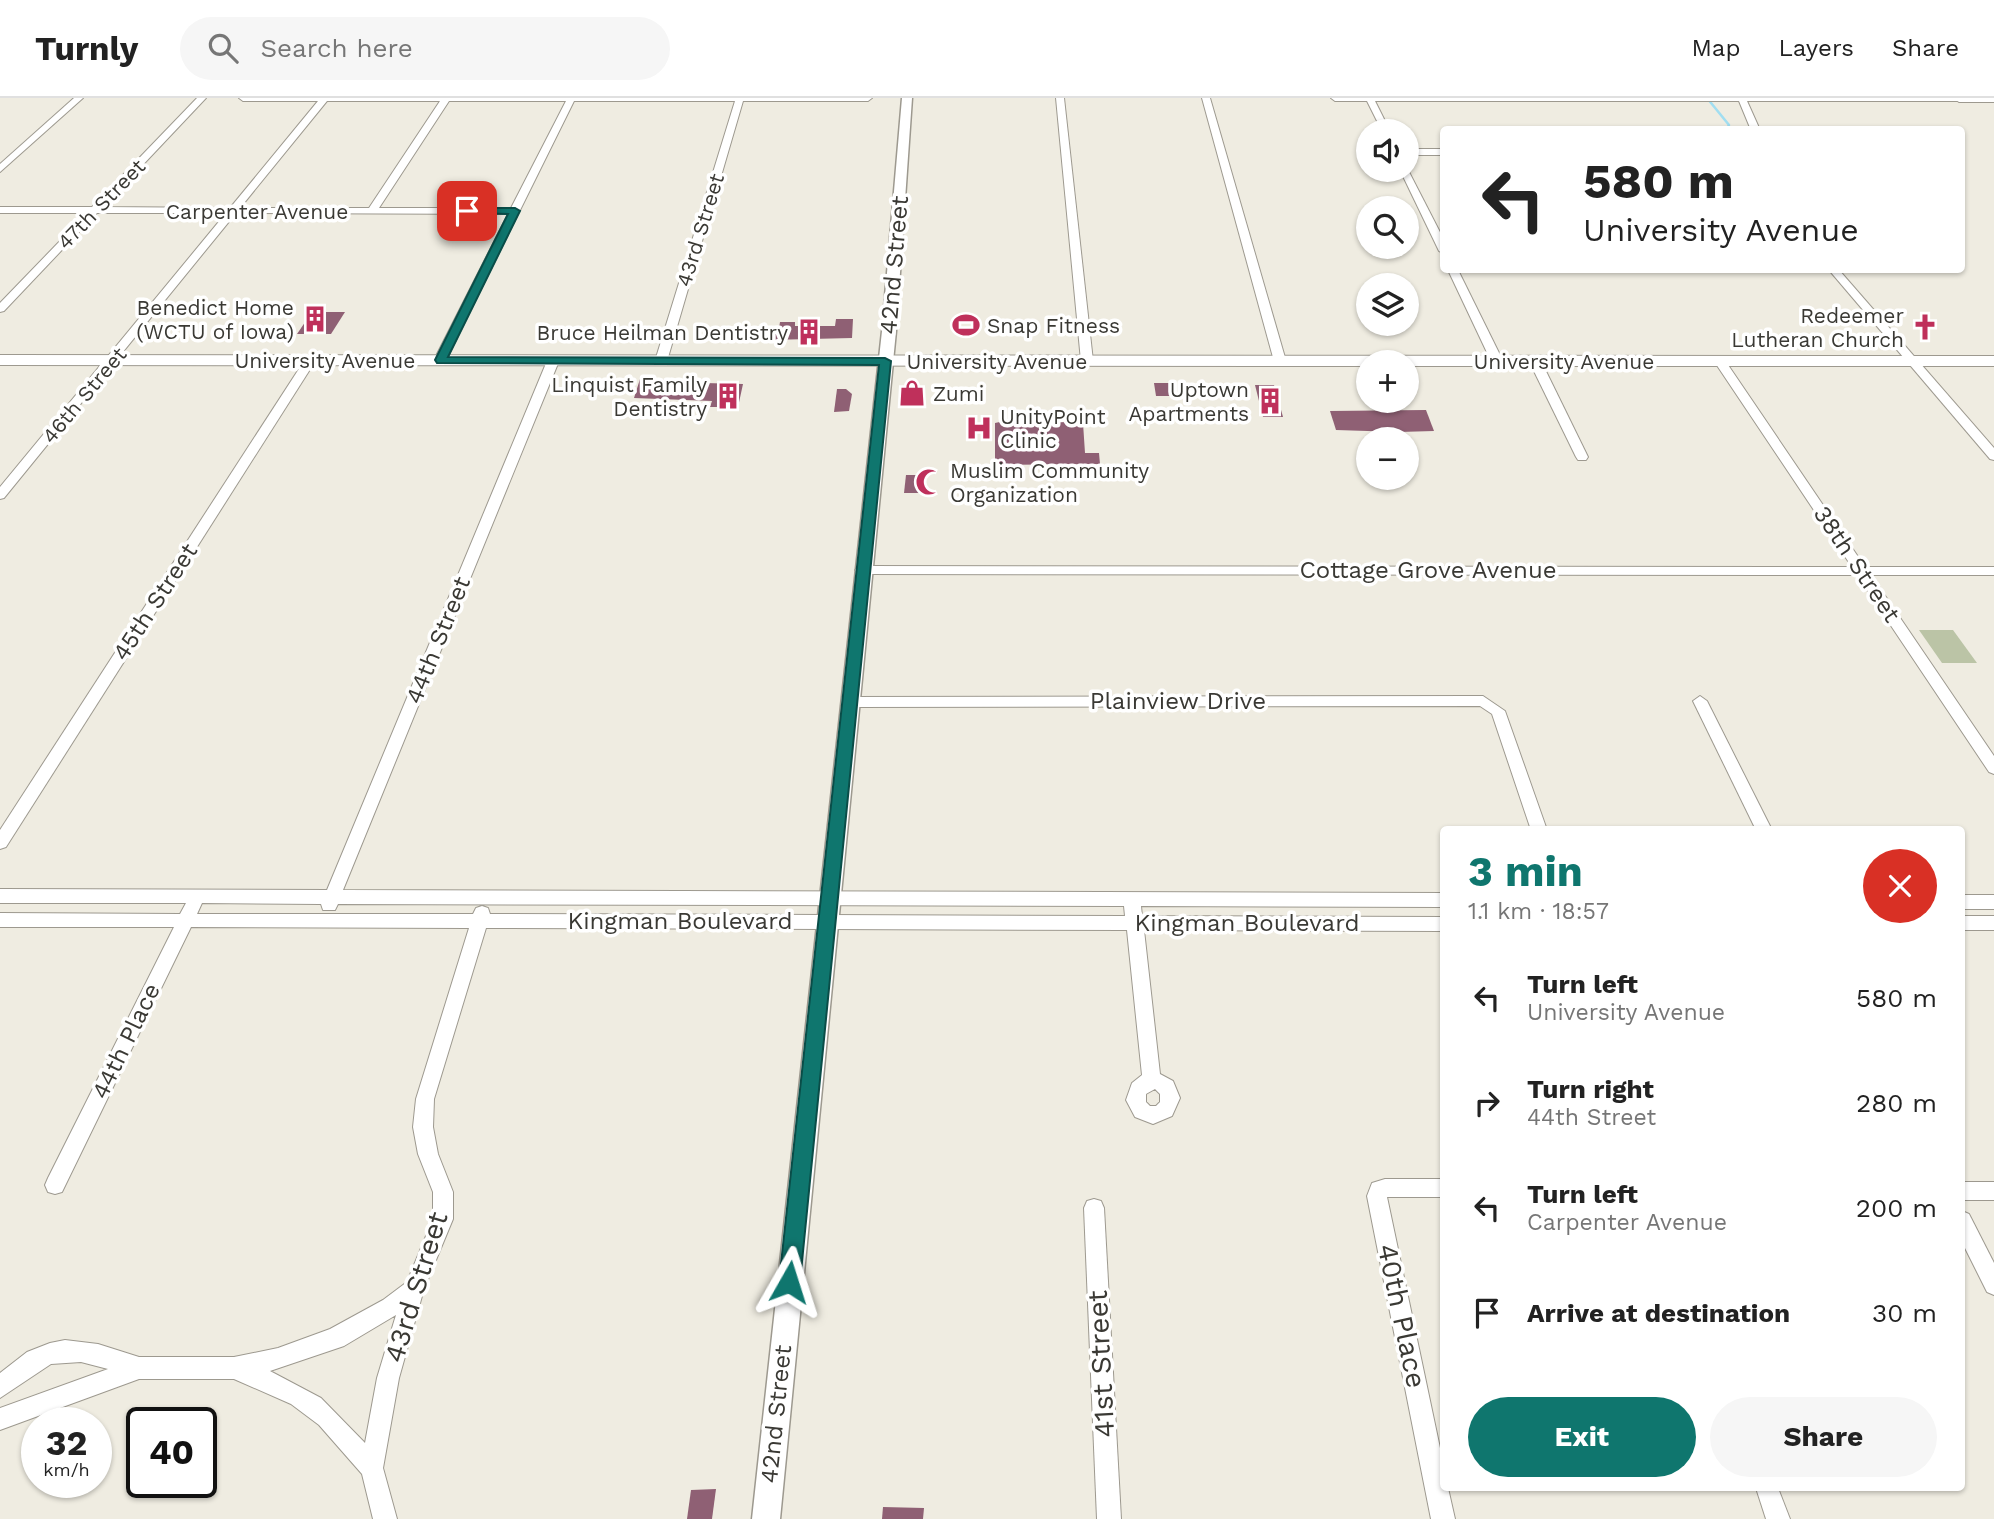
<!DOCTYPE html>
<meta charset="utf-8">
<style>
body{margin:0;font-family:"Work Sans",sans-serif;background:#f6f6f6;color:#222;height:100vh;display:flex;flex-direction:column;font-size:26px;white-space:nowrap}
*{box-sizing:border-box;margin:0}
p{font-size:23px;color:#767676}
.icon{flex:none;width:38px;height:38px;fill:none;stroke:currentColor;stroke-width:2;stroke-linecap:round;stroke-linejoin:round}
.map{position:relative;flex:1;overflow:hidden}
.drawer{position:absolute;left:1440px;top:728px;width:525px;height:665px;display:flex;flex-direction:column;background:#fff;border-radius:7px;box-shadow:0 2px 5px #0004}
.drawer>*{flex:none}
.banner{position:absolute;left:1440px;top:28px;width:525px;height:147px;border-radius:7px;box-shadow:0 2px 5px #0004;background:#fff;color:#222;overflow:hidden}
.fabs{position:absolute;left:1356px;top:21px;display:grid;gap:14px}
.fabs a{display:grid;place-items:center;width:63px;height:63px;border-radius:50%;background:#fff;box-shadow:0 2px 5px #0004;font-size:35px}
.speed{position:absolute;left:21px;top:1309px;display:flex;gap:14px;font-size:35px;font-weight:700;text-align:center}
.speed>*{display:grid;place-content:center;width:91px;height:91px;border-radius:50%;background:#fff;box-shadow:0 2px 5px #0004;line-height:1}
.speed small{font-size:18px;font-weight:400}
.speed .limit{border:4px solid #111;border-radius:10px;background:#fff;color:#111}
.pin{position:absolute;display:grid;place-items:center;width:60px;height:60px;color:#fff;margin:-30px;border-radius:14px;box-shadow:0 4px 10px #0006}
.me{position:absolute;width:77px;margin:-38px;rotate:6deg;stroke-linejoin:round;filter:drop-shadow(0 0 5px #0008)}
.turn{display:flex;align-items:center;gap:24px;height:147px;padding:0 28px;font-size:32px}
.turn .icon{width:91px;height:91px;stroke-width:2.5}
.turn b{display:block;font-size:49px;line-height:60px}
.round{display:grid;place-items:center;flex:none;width:74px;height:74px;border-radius:37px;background:#f6f6f6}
.summary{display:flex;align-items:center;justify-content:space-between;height:119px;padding:0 28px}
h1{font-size:42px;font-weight:700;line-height:52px;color:#0f766e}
.action{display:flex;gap:14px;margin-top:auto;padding:14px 28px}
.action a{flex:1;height:80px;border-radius:42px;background:#0f766e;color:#fff;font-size:28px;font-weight:700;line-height:80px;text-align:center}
.action a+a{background:#f6f6f6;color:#222}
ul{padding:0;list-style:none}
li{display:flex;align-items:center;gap:21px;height:105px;padding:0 28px}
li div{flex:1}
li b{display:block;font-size:26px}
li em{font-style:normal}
header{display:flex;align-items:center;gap:42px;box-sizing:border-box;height:98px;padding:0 35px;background:#fff;border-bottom:2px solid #e0e0e0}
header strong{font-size:33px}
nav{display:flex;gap:38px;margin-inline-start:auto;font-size:24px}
.search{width:490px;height:63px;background:#f6f6f6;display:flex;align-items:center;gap:18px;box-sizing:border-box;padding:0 24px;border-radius:38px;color:#767676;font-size:26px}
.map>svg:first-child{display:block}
.green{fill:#bbc4a6}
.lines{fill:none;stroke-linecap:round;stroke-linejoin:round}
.stream{stroke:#a1def1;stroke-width:2.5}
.building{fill:#8f6074}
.minor-casing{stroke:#9d998f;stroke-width:2}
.tertiary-casing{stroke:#9d998f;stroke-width:3}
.secondary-casing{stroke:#9d998f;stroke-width:2}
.minor{fill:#fff;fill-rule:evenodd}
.tertiary{fill:#fff;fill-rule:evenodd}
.secondary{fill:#fff;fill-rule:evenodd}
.route{fill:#0f766e;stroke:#0a4d48;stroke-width:2}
.labels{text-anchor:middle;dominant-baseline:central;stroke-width:7;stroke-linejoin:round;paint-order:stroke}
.far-street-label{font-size:21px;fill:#3a3934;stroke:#fff}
.far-poi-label{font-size:21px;fill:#3a3934;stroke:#fff;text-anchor:end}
.street-label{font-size:24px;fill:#3a3934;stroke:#fff}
.near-street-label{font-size:28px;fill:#3a3934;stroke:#fff}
</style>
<header>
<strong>Turnly</strong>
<div class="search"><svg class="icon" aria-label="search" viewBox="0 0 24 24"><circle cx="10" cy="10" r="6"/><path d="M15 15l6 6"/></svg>Search here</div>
<nav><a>Map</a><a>Layers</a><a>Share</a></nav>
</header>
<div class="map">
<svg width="1994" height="1421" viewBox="0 0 1994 1421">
<rect width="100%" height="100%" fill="#efece1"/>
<polygon class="green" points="1919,532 1953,532 1977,565 1942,565"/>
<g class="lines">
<polyline class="stream" points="1707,0 1729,27 1726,32"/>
</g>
<g class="building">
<polygon points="312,214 345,214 331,236 297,236"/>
<polygon points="836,221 853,221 852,240 769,242 771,230 779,230 780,224 795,224 795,228 835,228"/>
<polygon points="640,281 667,281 666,284 743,286 738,309 710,309 712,303 634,300"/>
<polygon points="1154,285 1173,285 1175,298 1156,298"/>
<polygon points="1255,287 1274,287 1283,319 1263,319"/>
<polygon points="837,291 846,291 852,296 849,313 834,314"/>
<polygon points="1426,312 1434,333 1399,334 1336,332 1330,313"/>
<polygon points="1009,322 1083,325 1085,355 1099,355 1100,366 995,367 995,325"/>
<polygon points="906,377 923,377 922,395 904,395"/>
<polygon points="716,1391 712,1421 687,1421 691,1392"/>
<polygon points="883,1409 924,1410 923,1421 882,1421"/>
</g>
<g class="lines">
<g class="minor-casing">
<g id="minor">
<polygon points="74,0 83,0 0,74 0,66"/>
<path d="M197 0H206L103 109 230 110 318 3H243L239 0H872L868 3H743L667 263 661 266 655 263 735 3H574L446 262 440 265 434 262 508 116 236 115 4 400 0 401V389L226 115H97L4 213 0 214V205L87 115H0V109H92ZM327 3H440L369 110H240ZM449 3H566L511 110H379Z"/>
<polygon points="1056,0 1064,0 1093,263 1087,266 1081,263"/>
<polygon points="1202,0 1210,0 1286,263 1284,265 1274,263"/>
<polygon points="1331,0 1964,0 1960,3 1747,3 1760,32 1751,32 1739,3 1375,3 1390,33 1382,33 1367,3 1335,3"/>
<rect x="1407" y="51" width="37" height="6"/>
<polygon points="1407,70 1444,142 1444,156 1439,153 1400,72"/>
<polygon points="1448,172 1458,172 1503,263 1501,265 1491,263"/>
<polygon points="1829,172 1839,172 1994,350 1994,362 1990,361"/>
<polygon points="306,260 316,262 6,749 0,751 0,732"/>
<path d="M553 260 559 263 343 792 1444 795V809L1141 808 1142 818 1444 819V833L1144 832 1160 976 1173 983 1180 1000 1172 1018 1153 1026 1135 1019 1126 1002 1132 985 1142 977 1127 832 486 830 434 1001 433 1029 438 1056 453 1094V1121L424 1191 399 1280 383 1370 397 1421H373L362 1376 319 1327 291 1306 234 1281H139L0 1332V1310L108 1271 81 1264 51 1266 0 1300V1275L27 1254 50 1245 65 1242 98 1246 139 1259H234L278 1250 330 1231 383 1202 407 1184 433 1121V1094L418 1056 413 1029 416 1001 469 830 191 829 62 1094 55 1096 48 1094 45 1087 48 1080 174 829H0V815L180 816 186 805H0V791L327 792 547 263ZM202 805 321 806 323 812H335L338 806 1124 808 1125 818 490 816 488 810 482 808 476 810 473 816H197ZM1155 991 1160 996V1004L1156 1008H1150L1146 1004V996ZM396 1217 377 1280 365 1345 321 1300 270 1273 344 1248Z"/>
<polygon points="1535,260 1541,263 1588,359 1586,362 1578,362 1576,359 1529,263"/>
<polygon points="1720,260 1724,261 1865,469 1994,469 1994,477 1871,477 1994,658 1994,676 1989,674 1857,477 862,476 855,472 862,468 1852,469 1714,263"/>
<polygon points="1483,598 1505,613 1547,732 1531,732 1492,616 1480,608 849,609 842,604 849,599"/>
<polygon points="1700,598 1707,603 1772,732 1756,732 1693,603"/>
<rect x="1962" y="797" width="32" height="14"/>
<rect x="1962" y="818" width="32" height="14"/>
<polygon points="1385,1081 1444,1081 1444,1099 1387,1099 1444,1369 1444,1390 1448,1390 1455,1421 1431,1421 1367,1098 1372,1085"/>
<rect x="1962" y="1084" width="32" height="18"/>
<polygon points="1094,1101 1101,1103 1104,1110 1121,1421 1097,1421 1084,1110 1087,1103"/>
<polygon points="1962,1113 1969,1116 1994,1165 1994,1197 1987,1194 1962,1144"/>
<polygon points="1756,1390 1778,1390 1790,1421 1766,1421"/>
</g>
</g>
<g class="tertiary-casing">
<polygon id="tertiary" points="902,0 912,0 896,233 780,1421 752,1421 882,233"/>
</g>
<g class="secondary-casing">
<g id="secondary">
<polygon points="1953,0 1994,0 1994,4 1959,4"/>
<polygon points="0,257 1994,258 1994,268 1407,268 1407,264 1368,264 1368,268 0,267"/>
</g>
</g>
<use href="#minor" class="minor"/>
<use href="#tertiary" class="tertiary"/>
<use href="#secondary" class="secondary"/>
</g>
<polygon class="route" points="467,110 515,110 520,113 448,259 885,260 891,263 800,1184 797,1191 789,1194 782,1191 779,1184 879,267 437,265 435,262 508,116 464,115"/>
<defs>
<g id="building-bare" transform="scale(2.1)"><path d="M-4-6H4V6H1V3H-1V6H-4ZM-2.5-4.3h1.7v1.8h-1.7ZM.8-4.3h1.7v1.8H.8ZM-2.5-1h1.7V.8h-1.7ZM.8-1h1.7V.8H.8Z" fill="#bf305b" stroke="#fff" stroke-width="2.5" paint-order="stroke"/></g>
<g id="stadium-bare" transform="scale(2.1)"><path d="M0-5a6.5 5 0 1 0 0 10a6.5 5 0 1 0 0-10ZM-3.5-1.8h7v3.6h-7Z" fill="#bf305b" stroke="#fff" stroke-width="2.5" paint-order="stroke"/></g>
<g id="church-bare" transform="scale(2.1)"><path d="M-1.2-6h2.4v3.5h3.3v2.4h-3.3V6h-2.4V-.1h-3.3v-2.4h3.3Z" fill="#bf305b" stroke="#fff" stroke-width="2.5" paint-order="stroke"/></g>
<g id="shop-bare" transform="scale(2.1)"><path d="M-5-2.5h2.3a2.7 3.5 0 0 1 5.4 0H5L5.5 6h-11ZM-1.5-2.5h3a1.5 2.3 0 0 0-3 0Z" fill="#bf305b" stroke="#fff" stroke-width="2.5" paint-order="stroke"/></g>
<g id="hospital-bare" transform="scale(2.1)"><path d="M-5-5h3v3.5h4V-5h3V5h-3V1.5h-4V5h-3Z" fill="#bf305b" stroke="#fff" stroke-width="2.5" paint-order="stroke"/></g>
<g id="mosque-bare" transform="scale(2.1)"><path d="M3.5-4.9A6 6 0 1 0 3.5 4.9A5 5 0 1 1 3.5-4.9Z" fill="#bf305b" stroke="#fff" stroke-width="2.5" paint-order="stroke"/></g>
</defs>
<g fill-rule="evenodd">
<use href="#building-bare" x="315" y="221"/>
<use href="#stadium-bare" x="966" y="227"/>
<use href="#church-bare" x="1925" y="229"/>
<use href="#building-bare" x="809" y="234"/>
<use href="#shop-bare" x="912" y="295"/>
<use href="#building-bare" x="728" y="298"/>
<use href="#building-bare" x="1270" y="303"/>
<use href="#hospital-bare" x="979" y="330"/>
<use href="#mosque-bare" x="929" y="384"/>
</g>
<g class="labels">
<g class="far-street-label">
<text transform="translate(101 106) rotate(-46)">47th Street</text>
<text x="257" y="113">Carpenter Avenue</text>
<text transform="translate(700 132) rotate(-73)">43rd Street</text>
<text x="325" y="262">University Avenue</text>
<text x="997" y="263">University Avenue</text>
<text x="1564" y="263">University Avenue</text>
<text transform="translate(84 297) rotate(-50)">46th Street</text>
</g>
<g class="far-poi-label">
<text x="294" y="209">Benedict Home<tspan x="294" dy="24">(WCTU of Iowa)</tspan></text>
<text x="1904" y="217">Redeemer<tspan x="1904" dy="24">Lutheran Church</tspan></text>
<text x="987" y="227" text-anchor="start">Snap Fitness</text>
<text x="788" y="234">Bruce Heilman Dentistry</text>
<text x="707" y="286">Linquist Family<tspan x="707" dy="24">Dentistry</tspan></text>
<text x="1249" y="291">Uptown<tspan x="1249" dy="24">Apartments</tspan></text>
<text x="933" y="295" text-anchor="start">Zumi</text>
<text x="1000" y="318" text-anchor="start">UnityPoint<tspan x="1000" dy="24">Clinic</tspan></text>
<text x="950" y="372" text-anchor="start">Muslim Community<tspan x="950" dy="24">Organization</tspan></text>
</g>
<g class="street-label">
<text transform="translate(894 167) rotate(-85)">42nd Street</text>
<text transform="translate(1857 466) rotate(56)">38th Street</text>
<text x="1428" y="472">Cottage Grove Avenue</text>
<text transform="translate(155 504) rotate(-57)">45th Street</text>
<text transform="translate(438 542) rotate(-68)">44th Street</text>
<text x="1178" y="603">Plainview Drive</text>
<text x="680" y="823">Kingman Boulevard</text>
<text x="1247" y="825">Kingman Boulevard</text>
<text transform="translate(126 943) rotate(-64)">44th Place</text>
<text transform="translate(776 1316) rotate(-84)">42nd Street</text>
</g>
<g class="near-street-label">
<text transform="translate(416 1189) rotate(-73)">43rd Street</text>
<text transform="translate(1402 1218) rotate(78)">40th Place</text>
<text transform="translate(1101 1266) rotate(-93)">41st Street</text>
</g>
</g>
</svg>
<div class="fabs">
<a><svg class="icon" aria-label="sound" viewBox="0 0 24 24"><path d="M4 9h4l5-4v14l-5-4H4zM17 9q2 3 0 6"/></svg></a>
<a><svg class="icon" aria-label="search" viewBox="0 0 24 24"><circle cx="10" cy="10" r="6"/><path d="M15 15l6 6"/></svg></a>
<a><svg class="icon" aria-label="layers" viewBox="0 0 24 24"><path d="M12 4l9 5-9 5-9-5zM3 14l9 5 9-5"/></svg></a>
<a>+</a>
<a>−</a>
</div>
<div class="speed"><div>32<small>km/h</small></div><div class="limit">40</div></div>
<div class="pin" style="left:467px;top:113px;background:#d93025"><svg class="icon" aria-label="arrive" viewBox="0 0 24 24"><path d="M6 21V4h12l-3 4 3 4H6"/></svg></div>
<svg class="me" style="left:789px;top:1184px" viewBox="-20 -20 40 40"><path d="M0-17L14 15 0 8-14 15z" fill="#0f766e" stroke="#fff" stroke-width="4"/></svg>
<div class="banner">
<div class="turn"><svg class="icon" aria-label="left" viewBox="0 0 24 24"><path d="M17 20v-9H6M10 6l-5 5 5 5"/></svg><div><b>580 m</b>University Avenue</div></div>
</div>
<section class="drawer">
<div class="summary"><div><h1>3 min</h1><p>1.1 km · 18:57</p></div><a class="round" style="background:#d93025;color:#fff"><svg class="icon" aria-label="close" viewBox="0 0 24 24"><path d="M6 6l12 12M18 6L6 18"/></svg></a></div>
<ul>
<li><svg class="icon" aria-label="left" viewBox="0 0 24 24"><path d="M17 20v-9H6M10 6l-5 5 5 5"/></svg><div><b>Turn left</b><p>University Avenue</p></div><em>580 m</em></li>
<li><svg class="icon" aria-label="right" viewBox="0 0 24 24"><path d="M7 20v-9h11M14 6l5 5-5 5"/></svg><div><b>Turn right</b><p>44th Street</p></div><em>280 m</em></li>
<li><svg class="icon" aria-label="left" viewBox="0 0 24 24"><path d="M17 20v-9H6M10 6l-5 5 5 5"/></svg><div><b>Turn left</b><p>Carpenter Avenue</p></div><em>200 m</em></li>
<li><svg class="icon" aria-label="arrive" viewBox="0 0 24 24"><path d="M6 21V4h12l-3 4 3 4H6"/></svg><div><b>Arrive at destination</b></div><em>30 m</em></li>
</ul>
<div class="action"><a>Exit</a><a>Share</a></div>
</section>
</div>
